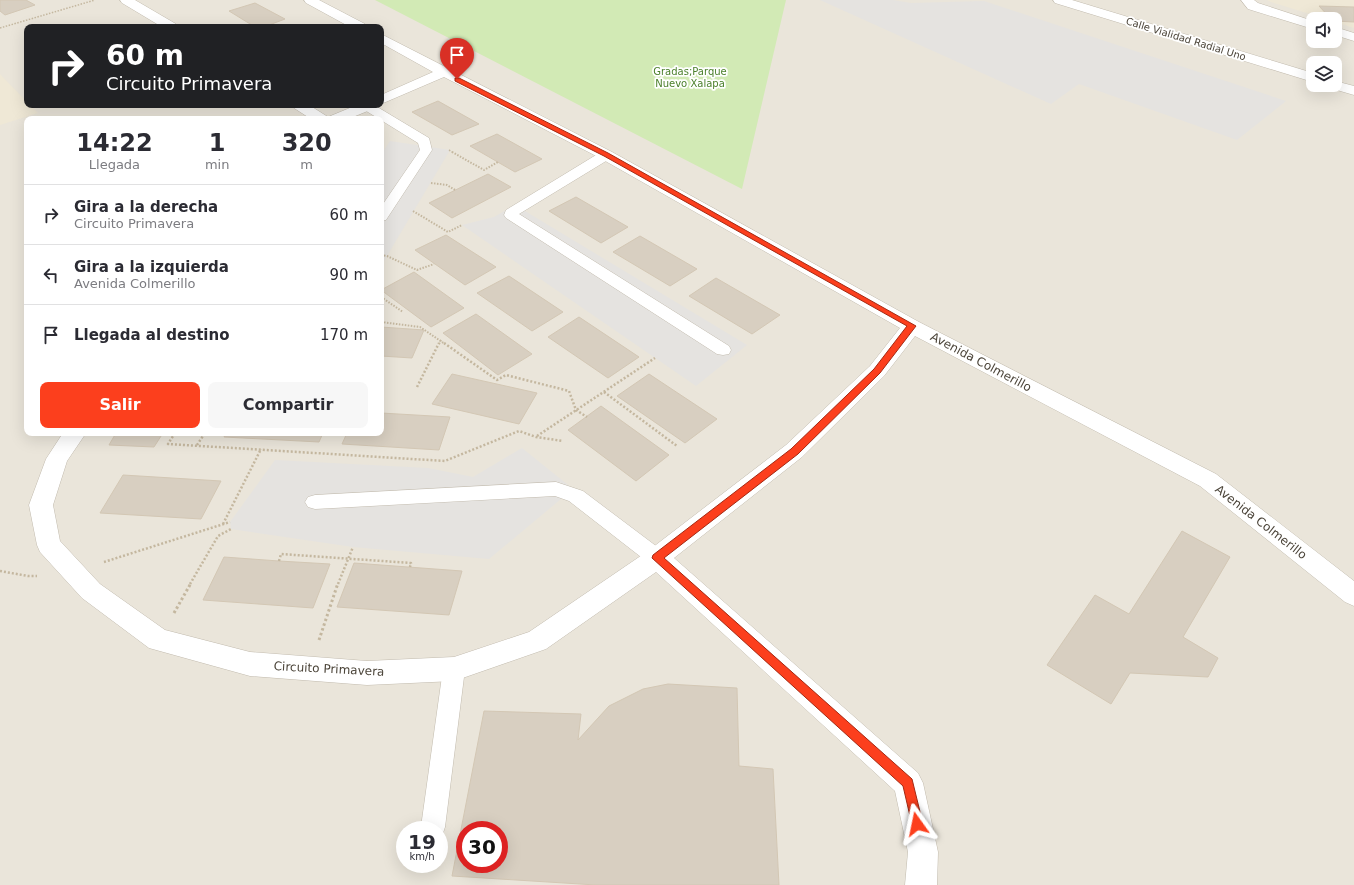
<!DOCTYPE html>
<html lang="es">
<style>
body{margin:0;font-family:"DejaVu Sans",sans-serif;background:#f7f7f7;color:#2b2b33;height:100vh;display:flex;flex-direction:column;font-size:15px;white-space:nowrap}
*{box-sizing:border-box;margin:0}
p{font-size:13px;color:#7c7c81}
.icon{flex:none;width:22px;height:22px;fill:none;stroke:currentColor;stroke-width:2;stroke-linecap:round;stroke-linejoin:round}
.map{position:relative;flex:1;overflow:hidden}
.drawer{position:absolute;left:24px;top:116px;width:360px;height:320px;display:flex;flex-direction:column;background:#fff;border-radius:8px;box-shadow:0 4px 16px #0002}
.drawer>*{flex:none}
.banner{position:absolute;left:24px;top:24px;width:360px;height:84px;border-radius:8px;box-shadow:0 4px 16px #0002;background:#202124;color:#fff;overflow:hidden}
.tools{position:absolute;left:1306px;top:12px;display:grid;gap:8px}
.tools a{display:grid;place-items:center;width:36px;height:36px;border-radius:8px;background:#fff;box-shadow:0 4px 16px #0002;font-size:20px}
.speed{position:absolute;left:396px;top:821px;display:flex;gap:8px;font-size:20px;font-weight:700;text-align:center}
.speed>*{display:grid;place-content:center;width:52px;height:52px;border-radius:50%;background:#fff;box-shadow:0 4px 16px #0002;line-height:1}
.speed small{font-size:10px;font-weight:400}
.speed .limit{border:6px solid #d22;background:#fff;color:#111}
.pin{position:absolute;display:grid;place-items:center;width:34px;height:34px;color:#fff;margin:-41px -17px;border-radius:50% 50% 50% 0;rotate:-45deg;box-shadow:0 0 4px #0007}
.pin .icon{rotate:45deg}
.me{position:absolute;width:44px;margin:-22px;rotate:348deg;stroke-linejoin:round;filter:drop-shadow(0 0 3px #0008)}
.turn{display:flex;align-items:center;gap:14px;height:84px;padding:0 16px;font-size:18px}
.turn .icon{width:52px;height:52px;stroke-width:2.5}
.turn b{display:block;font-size:28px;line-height:34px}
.eta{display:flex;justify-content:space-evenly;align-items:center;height:68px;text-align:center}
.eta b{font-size:24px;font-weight:700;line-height:28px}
.button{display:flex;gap:8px;margin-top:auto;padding:8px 16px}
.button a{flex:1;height:46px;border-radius:8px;background:#fc3f1d;color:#fff;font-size:16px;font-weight:700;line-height:46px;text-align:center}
.button a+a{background:#f7f7f7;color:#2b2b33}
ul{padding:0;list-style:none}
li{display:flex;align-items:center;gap:12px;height:60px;padding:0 16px;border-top:1px solid #e1e1e2}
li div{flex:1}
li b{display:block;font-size:15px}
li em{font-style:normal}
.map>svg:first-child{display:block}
.residential{fill:#eae5da;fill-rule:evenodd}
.education{fill:#efe8d6}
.green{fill:#d2eab5}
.parking{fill:#e5e3e0}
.building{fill:#d8cfc1;stroke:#d3c7b4;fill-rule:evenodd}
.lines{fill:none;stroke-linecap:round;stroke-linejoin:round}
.lane-casing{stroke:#c2bbae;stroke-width:1}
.street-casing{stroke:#c2bbae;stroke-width:1}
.path-far3{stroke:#c4b79f;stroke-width:1.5;stroke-dasharray:1.5 1.5;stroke-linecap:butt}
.path-far2{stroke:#c4b79f;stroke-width:2;stroke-dasharray:1.5 1.5;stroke-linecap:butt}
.path-far1{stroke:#c4b79f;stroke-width:2.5;stroke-dasharray:2 2;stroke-linecap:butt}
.path{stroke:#c4b79f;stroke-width:3;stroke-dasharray:2.5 2.5;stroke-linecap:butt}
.lane{fill:#fff;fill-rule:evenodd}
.street{fill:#fff;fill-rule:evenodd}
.route{fill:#fc3f1d;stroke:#a42913}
.labels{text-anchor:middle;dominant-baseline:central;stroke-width:3.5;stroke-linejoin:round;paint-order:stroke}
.far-street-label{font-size:10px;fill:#4b4439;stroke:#fff}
.far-park-label{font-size:10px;fill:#4a7f2a;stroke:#fff}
.street-label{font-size:12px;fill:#4b4439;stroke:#fff}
</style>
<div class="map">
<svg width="1354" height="885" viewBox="0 0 1354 885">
<rect width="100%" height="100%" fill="#f6f3ec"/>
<path class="residential" d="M0 0H1354V885H0ZM1313 19H1335V41H1313ZM27 27H381V105H27ZM1313 63H1335V85H1313ZM27 119H381V433H27ZM405 830H439V864H405ZM465 830H499V864H465Z"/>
<g class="education">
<polygon points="1267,0 1354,0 1354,28 1335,22 1335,19 1326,19 1271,2"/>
<polygon points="0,74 27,102 27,105 30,105 38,113 0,125"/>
</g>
<polygon class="green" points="375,0 786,0 742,189"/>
<g class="parking">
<polygon points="820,0 893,0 911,3 984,1 1286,101 1237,140 1079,84 1051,104"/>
<polygon points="390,141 450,150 381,266 381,155"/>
<polygon points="515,205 747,345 696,386 462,225 494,217"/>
<polygon points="522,448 573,489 489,559 353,547 231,529 230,522 275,460 428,468 473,477"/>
</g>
<g class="building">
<polygon points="0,0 26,0 35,5 5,15 0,11"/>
<polygon points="255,3 285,19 264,27 255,27 229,11"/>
<polygon points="1319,6 1354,7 1354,22 1335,21 1335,19 1331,19"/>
<polygon points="438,101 479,124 452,135 412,112"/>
<polygon points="497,134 542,159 515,172 470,146"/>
<polygon points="488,174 511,187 452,218 429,203"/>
<polygon points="576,197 628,227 601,243 549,211"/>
<polygon points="446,235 496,267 465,285 415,250"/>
<polygon points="640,236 697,269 670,286 613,252"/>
<polygon points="414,272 464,308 431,327 381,290"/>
<polygon points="509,276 563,312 532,331 477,293"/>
<polygon points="716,278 780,315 752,334 689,296"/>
<polygon points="476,314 532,354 498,375 443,333"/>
<polygon points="579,317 639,357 608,378 548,337"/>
<polygon points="381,327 424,330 412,358 381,356"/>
<polygon points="452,374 537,393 519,424 432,404"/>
<polygon points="649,374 717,419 685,443 617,396"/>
<polygon points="601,406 669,455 636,481 568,430"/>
<polygon points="381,413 450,417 439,450 342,444 347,433 381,433"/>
<polygon points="116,433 163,433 154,447 109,445"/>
<polygon points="226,433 323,433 319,442 224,437"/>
<polygon points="123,475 221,481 201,519 100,513"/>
<polygon points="1182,531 1230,557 1183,637 1218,658 1208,677 1130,673 1111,704 1047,665 1095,595 1129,614"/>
<polygon points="224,557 279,561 330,564 313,608 203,600"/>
<polygon points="354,563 462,571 449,615 337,607"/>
<path d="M668 684 737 688 739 766 773 769 779 885H596L452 876 484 711 581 714 578 740 609 706 643 689ZM465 830H499V864H465Z"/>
</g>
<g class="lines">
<g class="lane-casing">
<g id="lane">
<polygon points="362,105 374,105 429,138 432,150 386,220 381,221 381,207 420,150 418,143 363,109"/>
<polygon points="606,151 611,152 613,155 611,158 519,214 729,346 731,350 729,354 723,355 717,354 506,218 504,215 506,210 601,152"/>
<polygon points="556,482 583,491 664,552 667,558 664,564 657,566 650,564 569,501 555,496 315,509 308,507 305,502 308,497 315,495"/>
<polygon points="454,659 462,662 465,669 445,827 442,836 439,837 439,830 422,830 421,827 443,669 446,662"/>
</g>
</g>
<g class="street-casing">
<g id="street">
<polygon points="120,0 135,0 176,24 178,27 162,27 122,3"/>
<polygon points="304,0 319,0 365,24 367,27 350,27 306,3"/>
<polygon points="1053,0 1072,0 1313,73 1313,82 1055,3"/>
<polygon points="1241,0 1254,0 1258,3 1313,21 1313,29 1248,9"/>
<polygon points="1335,27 1354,33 1354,41 1335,35"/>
<polygon points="381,34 612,152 919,322 1216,474 1354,581 1354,606 1345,602 1200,486 915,336 884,376 802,457 674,558 918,773 923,783 938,852 937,885 905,885 908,852 895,791 656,572 546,649 454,681 367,685 250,676 149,648 82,598 40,552 37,545 29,505 46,459 63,433 86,433 67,461 53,505 60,541 100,584 165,630 250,652 367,661 454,657 529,632 648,551 786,445 870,366 900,328 600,158 444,77 381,104 381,95 433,72 381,43"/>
<polygon points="1335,81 1354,86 1354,95 1330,88 1328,85 1335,85"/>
<polygon points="292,105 309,105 328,117 357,105 377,105 375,108 348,119 311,119 294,108"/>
</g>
</g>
<g class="path-far3">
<polyline points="0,28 95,0"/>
<polyline points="449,150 454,153"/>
</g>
<g class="path-far2">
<polyline points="452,152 484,170 498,162"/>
<polyline points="431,183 447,185 455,190"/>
<polyline points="413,211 448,232 462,225"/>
<polyline points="381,255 387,256 417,270 434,264"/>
<polyline points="381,297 403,312"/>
<polyline points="381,322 420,327 445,344"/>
<polyline points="439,344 441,340"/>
</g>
<g class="path-far1">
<polyline points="444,343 497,380 506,375 569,391 576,410 587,417"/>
<polyline points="417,387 439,343"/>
<polyline points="604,392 677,446"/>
<polyline points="175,433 168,444 445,461 519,431 536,437 563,441"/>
<polyline points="537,436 655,358"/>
<polyline points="197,445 205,433"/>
<polyline points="223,524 261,449"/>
<polyline points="279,561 281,554 411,563 410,567"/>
<polyline points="104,562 230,522"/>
<polyline points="0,571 28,576 37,576"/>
<polyline points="190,584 218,536 231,529"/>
<polyline points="338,584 353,547"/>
</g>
<g class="path">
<polyline points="174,613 191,583"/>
<polyline points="319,640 338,583"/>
</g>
<use href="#lane" class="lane"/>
<use href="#street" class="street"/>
</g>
<polygon class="route" points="455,78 459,78 608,153 916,326 880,373 798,454 664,558 912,779 923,824 921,829 917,831 913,829 903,786 652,558 653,555 791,449 874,369 907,326 604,156 455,81"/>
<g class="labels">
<g class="far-street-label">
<text transform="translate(1186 39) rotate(17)">Calle Vialidad Radial Uno</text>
</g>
<g class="far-park-label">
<text x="690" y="71">Gradas;Parque<tspan x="690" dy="12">Nuevo Xalapa</tspan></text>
</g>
<g class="street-label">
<text transform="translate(981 362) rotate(28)">Avenida Colmerillo</text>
<text transform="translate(1261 522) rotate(38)">Avenida Colmerillo</text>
<text transform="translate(329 669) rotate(3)">Circuito Primavera</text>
</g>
</g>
</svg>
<div class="tools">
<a><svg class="icon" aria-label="sound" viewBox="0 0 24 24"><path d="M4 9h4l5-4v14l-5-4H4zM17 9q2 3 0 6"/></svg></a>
<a><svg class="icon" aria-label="layers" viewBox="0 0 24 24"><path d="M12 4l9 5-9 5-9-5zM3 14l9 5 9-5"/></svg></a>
</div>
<div class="speed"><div>19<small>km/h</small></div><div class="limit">30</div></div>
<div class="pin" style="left:457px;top:79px;background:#d93025"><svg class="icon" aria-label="arrive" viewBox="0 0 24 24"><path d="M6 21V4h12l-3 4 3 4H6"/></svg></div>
<svg class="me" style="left:917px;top:824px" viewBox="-20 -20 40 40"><path d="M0-17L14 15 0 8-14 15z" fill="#fc3f1d" stroke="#fff" stroke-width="4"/></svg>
<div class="banner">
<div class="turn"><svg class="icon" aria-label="right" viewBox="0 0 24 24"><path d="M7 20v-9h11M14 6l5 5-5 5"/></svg><div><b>60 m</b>Circuito Primavera</div></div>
</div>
<section class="drawer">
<div class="eta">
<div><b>14:22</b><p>Llegada</p></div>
<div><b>1</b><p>min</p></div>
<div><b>320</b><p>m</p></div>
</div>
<ul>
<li><svg class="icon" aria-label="right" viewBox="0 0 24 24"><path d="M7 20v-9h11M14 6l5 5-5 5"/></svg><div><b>Gira a la derecha</b><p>Circuito Primavera</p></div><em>60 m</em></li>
<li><svg class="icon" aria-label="left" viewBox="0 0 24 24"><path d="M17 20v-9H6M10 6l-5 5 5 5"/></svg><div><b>Gira a la izquierda</b><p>Avenida Colmerillo</p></div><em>90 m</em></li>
<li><svg class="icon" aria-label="arrive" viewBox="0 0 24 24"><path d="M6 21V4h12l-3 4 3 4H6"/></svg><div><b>Llegada al destino</b></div><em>170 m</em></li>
</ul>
<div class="button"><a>Salir</a><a>Compartir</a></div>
</section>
</div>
